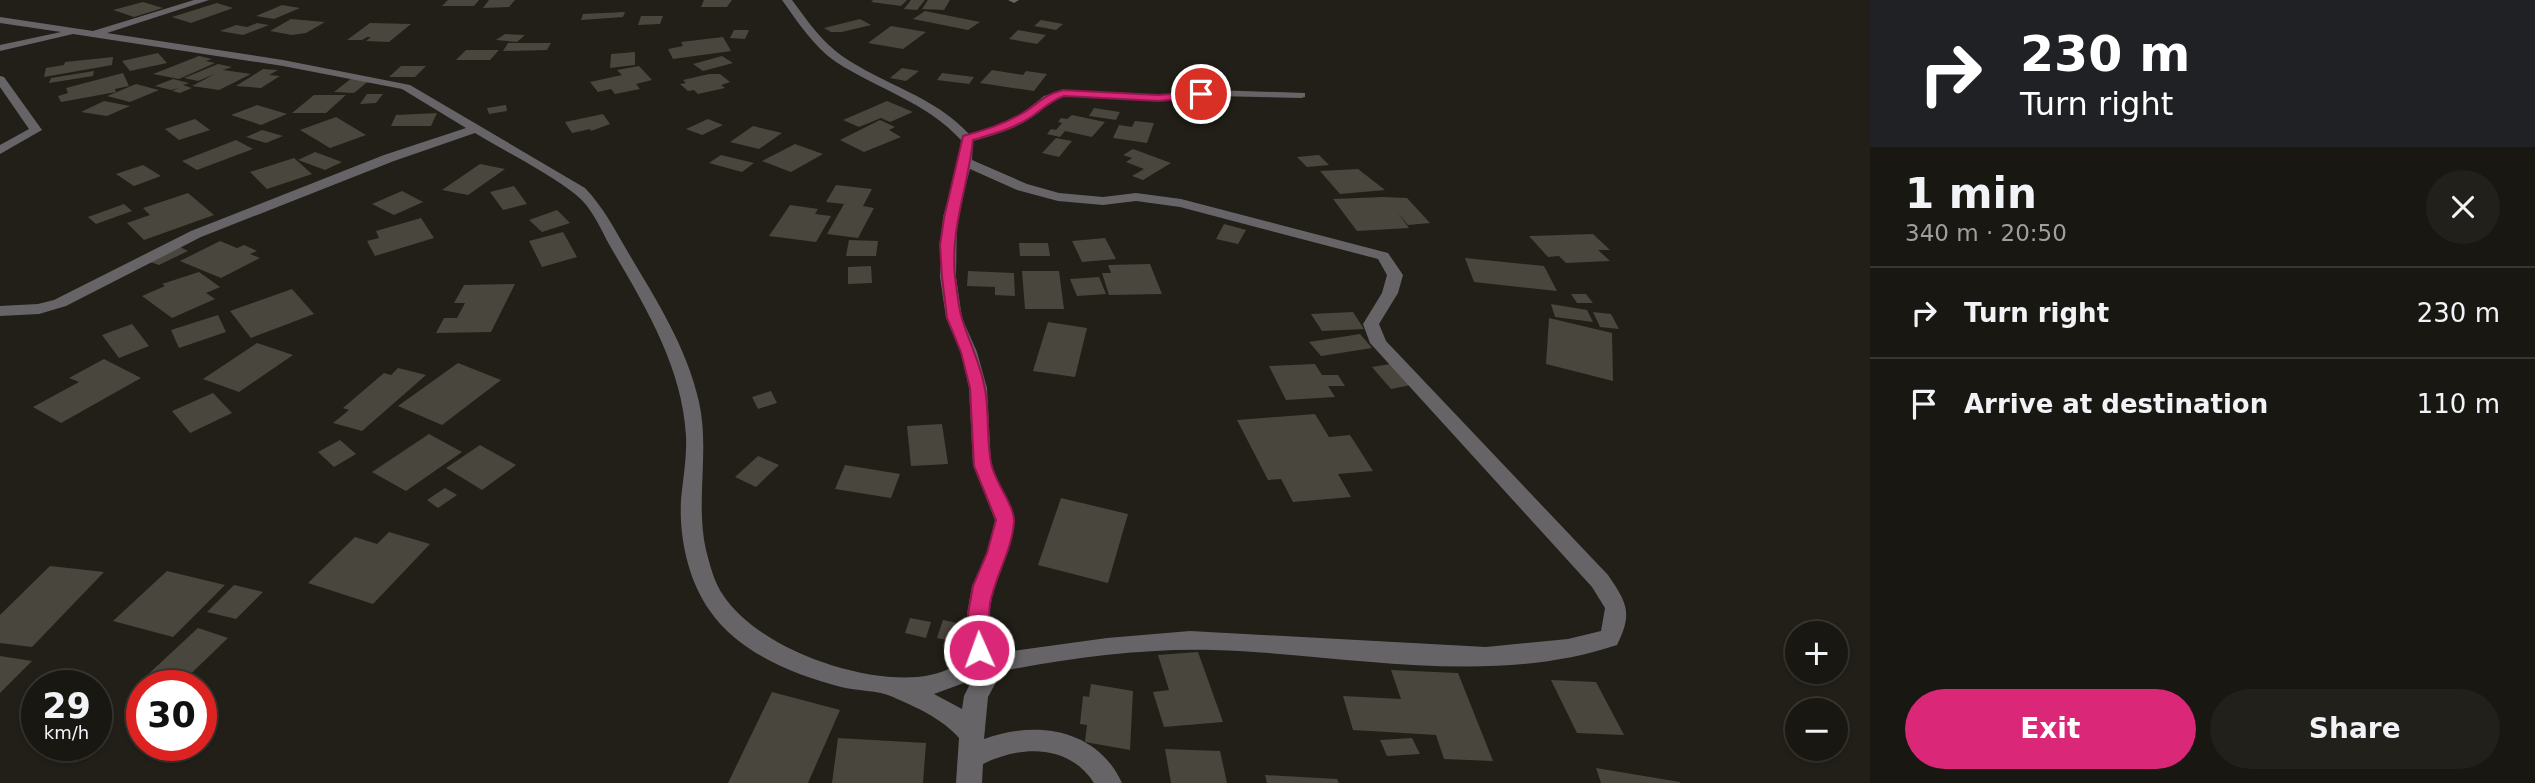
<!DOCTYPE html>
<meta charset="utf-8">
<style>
body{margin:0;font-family:"DejaVu Sans",sans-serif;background:#22201a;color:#f1f3f6;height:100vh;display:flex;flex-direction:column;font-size:26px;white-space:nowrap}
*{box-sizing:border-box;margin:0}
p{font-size:23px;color:#9f9f9f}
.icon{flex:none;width:38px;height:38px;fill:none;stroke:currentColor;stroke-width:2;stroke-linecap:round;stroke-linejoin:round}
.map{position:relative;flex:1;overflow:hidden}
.drawer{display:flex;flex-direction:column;background:#191711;width:665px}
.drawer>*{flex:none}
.top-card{background:#202124;color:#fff;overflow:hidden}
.controls{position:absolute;left:1785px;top:621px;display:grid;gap:14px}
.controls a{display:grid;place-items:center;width:63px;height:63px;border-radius:50%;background:#191711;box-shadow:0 2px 5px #0004,0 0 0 2px #373631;font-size:35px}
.speed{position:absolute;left:21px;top:670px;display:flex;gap:14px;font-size:35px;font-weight:700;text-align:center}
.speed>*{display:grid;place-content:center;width:91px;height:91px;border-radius:50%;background:#191711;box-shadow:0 2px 5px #0004,0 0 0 2px #373631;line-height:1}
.speed small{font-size:18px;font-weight:400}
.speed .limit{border:10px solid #d22;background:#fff;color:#111}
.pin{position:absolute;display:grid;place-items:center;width:60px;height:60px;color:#fff;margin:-30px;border:4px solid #fff;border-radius:50%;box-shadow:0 2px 7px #0007}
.me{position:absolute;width:77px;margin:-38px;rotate:358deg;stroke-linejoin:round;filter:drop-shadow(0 0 5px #0008)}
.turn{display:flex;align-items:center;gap:24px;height:147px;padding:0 35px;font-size:32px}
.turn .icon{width:91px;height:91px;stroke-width:2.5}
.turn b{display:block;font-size:49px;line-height:60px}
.round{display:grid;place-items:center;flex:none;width:74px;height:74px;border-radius:37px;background:#22201a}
.summary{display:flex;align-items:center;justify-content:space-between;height:119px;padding:0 35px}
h1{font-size:42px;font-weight:700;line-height:52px}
.cta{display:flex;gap:14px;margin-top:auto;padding:14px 35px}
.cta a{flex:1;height:80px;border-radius:42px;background:#db2777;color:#fff;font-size:28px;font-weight:700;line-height:80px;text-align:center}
.cta a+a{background:#22201a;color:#f1f3f6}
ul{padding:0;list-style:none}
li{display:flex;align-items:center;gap:21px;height:91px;padding:0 35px;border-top:2px solid #373631}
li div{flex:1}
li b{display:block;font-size:26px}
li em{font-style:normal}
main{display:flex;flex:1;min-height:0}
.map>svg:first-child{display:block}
.building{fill:#49463d}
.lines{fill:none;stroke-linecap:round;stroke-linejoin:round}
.minor{fill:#676467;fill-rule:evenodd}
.route{fill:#db2777;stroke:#8e194d;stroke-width:2}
</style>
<main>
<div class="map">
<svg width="1870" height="783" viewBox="0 0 1870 783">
<rect width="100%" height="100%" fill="#211f17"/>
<g class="building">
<polygon points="448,0 479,0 474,6 442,6"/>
<polygon points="489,0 515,0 509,7 483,8"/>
<polygon points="704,0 732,0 727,7 701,7"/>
<polygon points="873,0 907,0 901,6 871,2"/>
<polygon points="911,0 925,0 917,10 904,9"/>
<polygon points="928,0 950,0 944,10 922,9"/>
<polygon points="143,2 163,8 134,17 113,10"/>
<polygon points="217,3 233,8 191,23 172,17"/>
<polygon points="282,5 300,8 274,19 256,16"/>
<polygon points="925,11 980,22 968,30 913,19"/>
<polygon points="625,12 623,17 581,20 583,14"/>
<polygon points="641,16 663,16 660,24 638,25"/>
<polygon points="291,19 325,22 306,33 292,35 270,31"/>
<polygon points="860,19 871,25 842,32 831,32 824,28"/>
<polygon points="1041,20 1063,24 1056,30 1034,26"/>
<polygon points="257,23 269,25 243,35 220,31 236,25 247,27"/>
<polygon points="370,23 411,24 389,42 366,41 371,37 367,37 362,40 347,40"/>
<polygon points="891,26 926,32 903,49 868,43"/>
<polygon points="734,30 749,30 745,39 730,38"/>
<polygon points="1018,30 1046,35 1037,44 1009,39"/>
<polygon points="505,34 525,35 517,42 496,40"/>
<polygon points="723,37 731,51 673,59 668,49 683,46 681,42"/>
<polygon points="508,43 551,43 547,50 503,51"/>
<polygon points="466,50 499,50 490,60 456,60"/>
<polygon points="635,52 635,65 610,68 611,54"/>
<polygon points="158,53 167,63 130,71 122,61"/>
<polygon points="199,56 212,59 206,61 215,63 179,79 153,74"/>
<polygon points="722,56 733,63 703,71 693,64"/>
<polygon points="113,57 112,65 44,77 46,68 64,65 65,62"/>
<polygon points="218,64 232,67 223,70 251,74 219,90 192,86 215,74 198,81 184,78"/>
<polygon points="401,66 426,66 415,77 389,77"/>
<polygon points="639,66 652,80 636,84 640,89 615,94 611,89 598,92 590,82 622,75 617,70"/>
<polygon points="902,68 919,71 906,81 890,78"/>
<polygon points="263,69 278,70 269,75 280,76 261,88 236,86"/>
<polygon points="992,70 1023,75 1026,71 1047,74 1034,91 980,83"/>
<polygon points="94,71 93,76 49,83 51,78"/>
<polygon points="123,73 129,86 115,89 116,92 61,102 58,96 68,93 66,88"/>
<polygon points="942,73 974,77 969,84 937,80"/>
<polygon points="709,74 720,74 730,82 721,85 725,88 698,94 694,90 688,91 680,84 686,83 683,80"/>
<polygon points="352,78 371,79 354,93 334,92"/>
<polygon points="173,79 189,83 183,85 192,88 180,93 172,91 178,88 171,90 155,86"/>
<polygon points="136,84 159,90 130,102 107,96"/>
<polygon points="367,94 383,94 376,103 360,104"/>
<polygon points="314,95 346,95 326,113 292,113"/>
<polygon points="104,101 130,106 107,116 81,112"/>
<polygon points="887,101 913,112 890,122 881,118 859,127 843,120"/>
<polygon points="257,105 287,114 261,125 231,115"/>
<polygon points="506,105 507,111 489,114 487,108"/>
<polygon points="1094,108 1120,112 1116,120 1089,116"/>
<polygon points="437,113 431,126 391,126 396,115"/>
<polygon points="603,114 610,124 591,131 590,129 572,133 565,122"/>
<polygon points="1072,115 1105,122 1092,137 1065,131 1060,137 1047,134 1051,129 1056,130 1062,123 1058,122 1061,118 1067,119"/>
<polygon points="336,117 366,135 330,148 300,130"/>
<polygon points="195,119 210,130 179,140 165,129"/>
<polygon points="708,119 723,125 702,135 686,129"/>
<polygon points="880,120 895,127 889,130 901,137 864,152 840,140"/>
<polygon points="1135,121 1154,123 1147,143 1113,138 1119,125 1132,127"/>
<polygon points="753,126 782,133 759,149 730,142"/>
<polygon points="262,130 283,136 266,143 246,137"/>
<polygon points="1056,138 1072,141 1059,157 1042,153"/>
<polygon points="236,140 253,149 197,170 182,161"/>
<polygon points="795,144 823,154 791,172 762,161"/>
<polygon points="1133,149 1171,163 1143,180 1132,176 1144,169 1126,162 1132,158 1123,155"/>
<polygon points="315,152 342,162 325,170 298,160"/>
<polygon points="721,155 754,163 742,172 709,163"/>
<polygon points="1319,155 1329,165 1307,167 1297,157"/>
<polygon points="294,158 312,174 267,189 250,172"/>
<polygon points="480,164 505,169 468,195 442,190"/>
<polygon points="143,165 161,176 134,186 116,174"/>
<polygon points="1358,169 1385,190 1340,194 1320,171"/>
<polygon points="836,185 872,189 863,206 874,208 858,238 827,234 844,204 826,202"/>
<polygon points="514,186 527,204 503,210 490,192"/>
<polygon points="402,191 423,202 394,215 372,204"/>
<polygon points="188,193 214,215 144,240 127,223 150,215 143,208"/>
<polygon points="1383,197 1407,198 1430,223 1408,225 1398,213 1409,228 1357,231 1333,199"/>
<polygon points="124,204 132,211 96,224 88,217"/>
<polygon points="790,205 818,209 815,214 831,216 816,242 769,236"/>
<polygon points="557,210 570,223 542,232 529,220"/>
<polygon points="421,218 434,238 375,256 367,241 379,238 376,231"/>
<polygon points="1224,224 1246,230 1238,244 1216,239"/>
<polygon points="563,232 577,257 542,267 529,241"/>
<polygon points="1593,234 1610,250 1598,250 1610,261 1566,263 1559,256 1548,257 1529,236"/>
<polygon points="1105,238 1116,259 1082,262 1072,241"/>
<polygon points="849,240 878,241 876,256 846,256"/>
<polygon points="220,241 237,248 244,245 257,251 250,254 260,258 221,278 180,261"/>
<polygon points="1019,243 1048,243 1050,256 1020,256"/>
<polygon points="180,247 188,251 159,265 150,262"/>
<polygon points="1465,258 1544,266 1557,291 1474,282"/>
<polygon points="1150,264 1162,294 1109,295 1102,273 1111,273 1108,265"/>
<polygon points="871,266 872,283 848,284 848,267"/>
<polygon points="968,271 1014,273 1015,296 995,295 995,287 967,286"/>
<polygon points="1022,271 1059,271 1064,309 1025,309"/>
<polygon points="199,272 220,287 206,293 215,299 172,318 142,296 165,286 162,284"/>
<polygon points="1099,277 1106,294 1077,296 1070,279"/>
<polygon points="515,284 491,332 436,333 444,318 457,318 465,303 454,303 464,285"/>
<polygon points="292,289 314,314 251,338 230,311"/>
<polygon points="1571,294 1586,294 1593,303 1577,303"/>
<polygon points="1551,304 1587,310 1593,322 1555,317"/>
<polygon points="1353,312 1364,329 1322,331 1311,314"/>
<polygon points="1593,312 1611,314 1619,329 1600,327"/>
<polygon points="218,315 226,332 179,348 171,330"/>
<polygon points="1549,318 1612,333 1613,381 1546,364"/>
<polygon points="1048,322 1087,328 1075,377 1033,371"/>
<polygon points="132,324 149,346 119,358 102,335"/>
<polygon points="1360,334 1372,348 1321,356 1309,342"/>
<polygon points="257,343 293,355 239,392 203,379"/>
<polygon points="104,359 141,378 61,423 33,407 79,382 69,378"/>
<polygon points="458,363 501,380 442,425 398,406"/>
<polygon points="1315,364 1322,375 1338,375 1345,386 1328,386 1335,397 1286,400 1269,366"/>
<polygon points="1390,364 1411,385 1391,389 1372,367"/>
<polygon points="398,368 426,375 362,431 333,423 349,410 343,408 384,373 391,375"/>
<polygon points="771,391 777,403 758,409 752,397"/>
<polygon points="213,393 232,413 190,433 172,411"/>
<polygon points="1315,414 1329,437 1350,435 1373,471 1338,474 1351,497 1293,502 1281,479 1268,480 1237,420"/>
<polygon points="942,424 948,464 911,466 907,426"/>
<polygon points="429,434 462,452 406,491 372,472"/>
<polygon points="340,440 356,454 334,467 318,452"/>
<polygon points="480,445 516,465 482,490 446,468"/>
<polygon points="758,456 779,465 756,487 735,477"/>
<polygon points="845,465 900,474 891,498 835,489"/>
<polygon points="445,488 457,495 438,508 427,500"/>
<polygon points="1061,498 1128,514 1108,583 1038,565"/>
<polygon points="389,532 430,544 373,604 308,583 355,537 377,544"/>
<polygon points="50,566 104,572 32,647 0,643 0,615"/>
<polygon points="167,571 225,585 173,637 113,621"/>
<polygon points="234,585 263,592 236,619 207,612"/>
<polygon points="910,618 931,622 926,638 905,633"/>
<polygon points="943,620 962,624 957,642 937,638"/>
<polygon points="198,628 228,638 178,686 164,686 143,679"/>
<polygon points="1198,652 1223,722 1164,727 1153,692 1169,690 1158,655"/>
<polygon points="0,656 32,661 0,693"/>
<polygon points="1391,670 1458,673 1493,761 1444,759 1436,735 1353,730 1343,696 1401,699"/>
<polygon points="1551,680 1596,682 1624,735 1577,733"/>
<polygon points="1091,684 1133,691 1130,750 1085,742 1087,725 1080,724 1083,696 1089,697"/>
<polygon points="772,692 840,710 808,783 728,783"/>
<polygon points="838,738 926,743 923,783 832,783"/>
<polygon points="1412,738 1420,754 1387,756 1380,740"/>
<polygon points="1165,749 1220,751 1227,783 1171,783"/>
<polygon points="1596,768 1680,782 1680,783 1601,783"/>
<polygon points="1265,775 1337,779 1339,783 1267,783"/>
</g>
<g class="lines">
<g class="minor">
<path d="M194 0H209L107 33 283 60 410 85 585 188C604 208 615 230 629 254 657 301 687 348 699 402 710 451 695 501 706 550 710 565 714 582 723 595 757 647 856 682 917 677 935 676 951 668 967 662V614L972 586 987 553 995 520 973 465 969 388 961 352 946 318 940 277 943 217 959 162 961 140C926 102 878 89 836 62 814 47 797 21 782 0H792C806 19 822 42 842 56 884 85 934 96 969 134L1000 125 1024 112 1044 96 1063 90 1159 95 1213 90 1305 93V97L1301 98 1213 96 1159 101 1064 96C1050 101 1043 110 1031 118 1013 130 993 135 973 141L972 160 1027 184 1059 193 1103 197 1136 193 1181 199 1388 253 1403 275 1398 293 1379 324 1386 341 1608 575C1627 603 1633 613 1617 645 1489 688 1346 654 1214 650 1144 648 1071 658 1002 671L988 697 984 739C1035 720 1097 728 1122 783H1094C1069 744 1021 745 983 764L982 783H956L959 738C942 718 915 707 893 697 878 690 856 691 841 687 793 674 739 653 710 611 688 580 679 537 681 500 683 479 687 457 686 436 682 366 645 306 610 246 600 228 592 207 575 194 547 172 506 152 475 133L394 161 201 237 66 306 39 314 0 316V306L38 304 54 300 191 231 384 155 466 128 402 89 283 66 73 34 0 51V45L61 32 0 23V17L93 31ZM970 169 1017 190 1058 201 1103 205 1136 201 1180 207 1378 259 1387 275 1382 293 1363 324 1370 343 1592 587 1605 608 1601 631 1568 639 1486 647 1190 631 1107 638 990 654 989 614 994 586 1007 553 1015 520 991 465 987 388 977 352 962 318 956 277 957 217ZM972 680 964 696 962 709 934 694Z"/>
<polygon points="1008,0 1019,0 1014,3"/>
<polygon points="0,76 4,77 42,130 0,154 0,145 29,129 0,87"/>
</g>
</g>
<path class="route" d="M1063 90 1159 95 1201 91 1207 94 1201 97 1159 101 1064 96C1050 101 1043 109 1031 117 1013 129 993 134 973 140 968 187 950 229 955 277 957 290 958 306 962 319 969 341 979 361 984 384 990 410 986 437 991 463 994 481 1015 506 1014 522 1012 551 995 576 990 604 987 620 994 642 986 656L979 659 972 656 969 650 968 614 973 586 987 553 996 520 974 466 970 388 961 352 947 318 942 277 940 245 944 218 963 136C984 130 1002 125 1021 114 1037 105 1043 95 1063 90Z"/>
</svg>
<div class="controls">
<a>+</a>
<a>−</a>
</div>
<div class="speed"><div>29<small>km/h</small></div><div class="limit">30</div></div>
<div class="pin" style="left:1201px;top:94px;background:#d93025"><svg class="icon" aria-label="arrive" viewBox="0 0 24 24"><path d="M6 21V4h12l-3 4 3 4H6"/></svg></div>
<svg class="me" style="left:979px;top:650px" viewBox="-20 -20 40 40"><circle r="17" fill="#db2777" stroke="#fff" stroke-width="3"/><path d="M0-11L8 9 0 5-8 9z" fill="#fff"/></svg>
</div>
<section class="drawer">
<div class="top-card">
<div class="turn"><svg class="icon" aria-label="right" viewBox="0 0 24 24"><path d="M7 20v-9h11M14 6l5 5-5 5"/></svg><div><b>230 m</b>Turn right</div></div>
</div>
<div class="summary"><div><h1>1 min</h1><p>340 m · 20:50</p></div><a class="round"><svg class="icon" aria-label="close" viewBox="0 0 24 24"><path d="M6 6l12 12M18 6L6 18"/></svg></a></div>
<ul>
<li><svg class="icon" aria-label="right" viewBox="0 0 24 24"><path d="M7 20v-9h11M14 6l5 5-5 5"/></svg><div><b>Turn right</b></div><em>230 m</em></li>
<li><svg class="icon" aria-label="arrive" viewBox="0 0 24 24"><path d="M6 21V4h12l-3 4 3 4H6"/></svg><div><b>Arrive at destination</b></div><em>110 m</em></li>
</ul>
<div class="cta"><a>Exit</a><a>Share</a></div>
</section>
</main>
